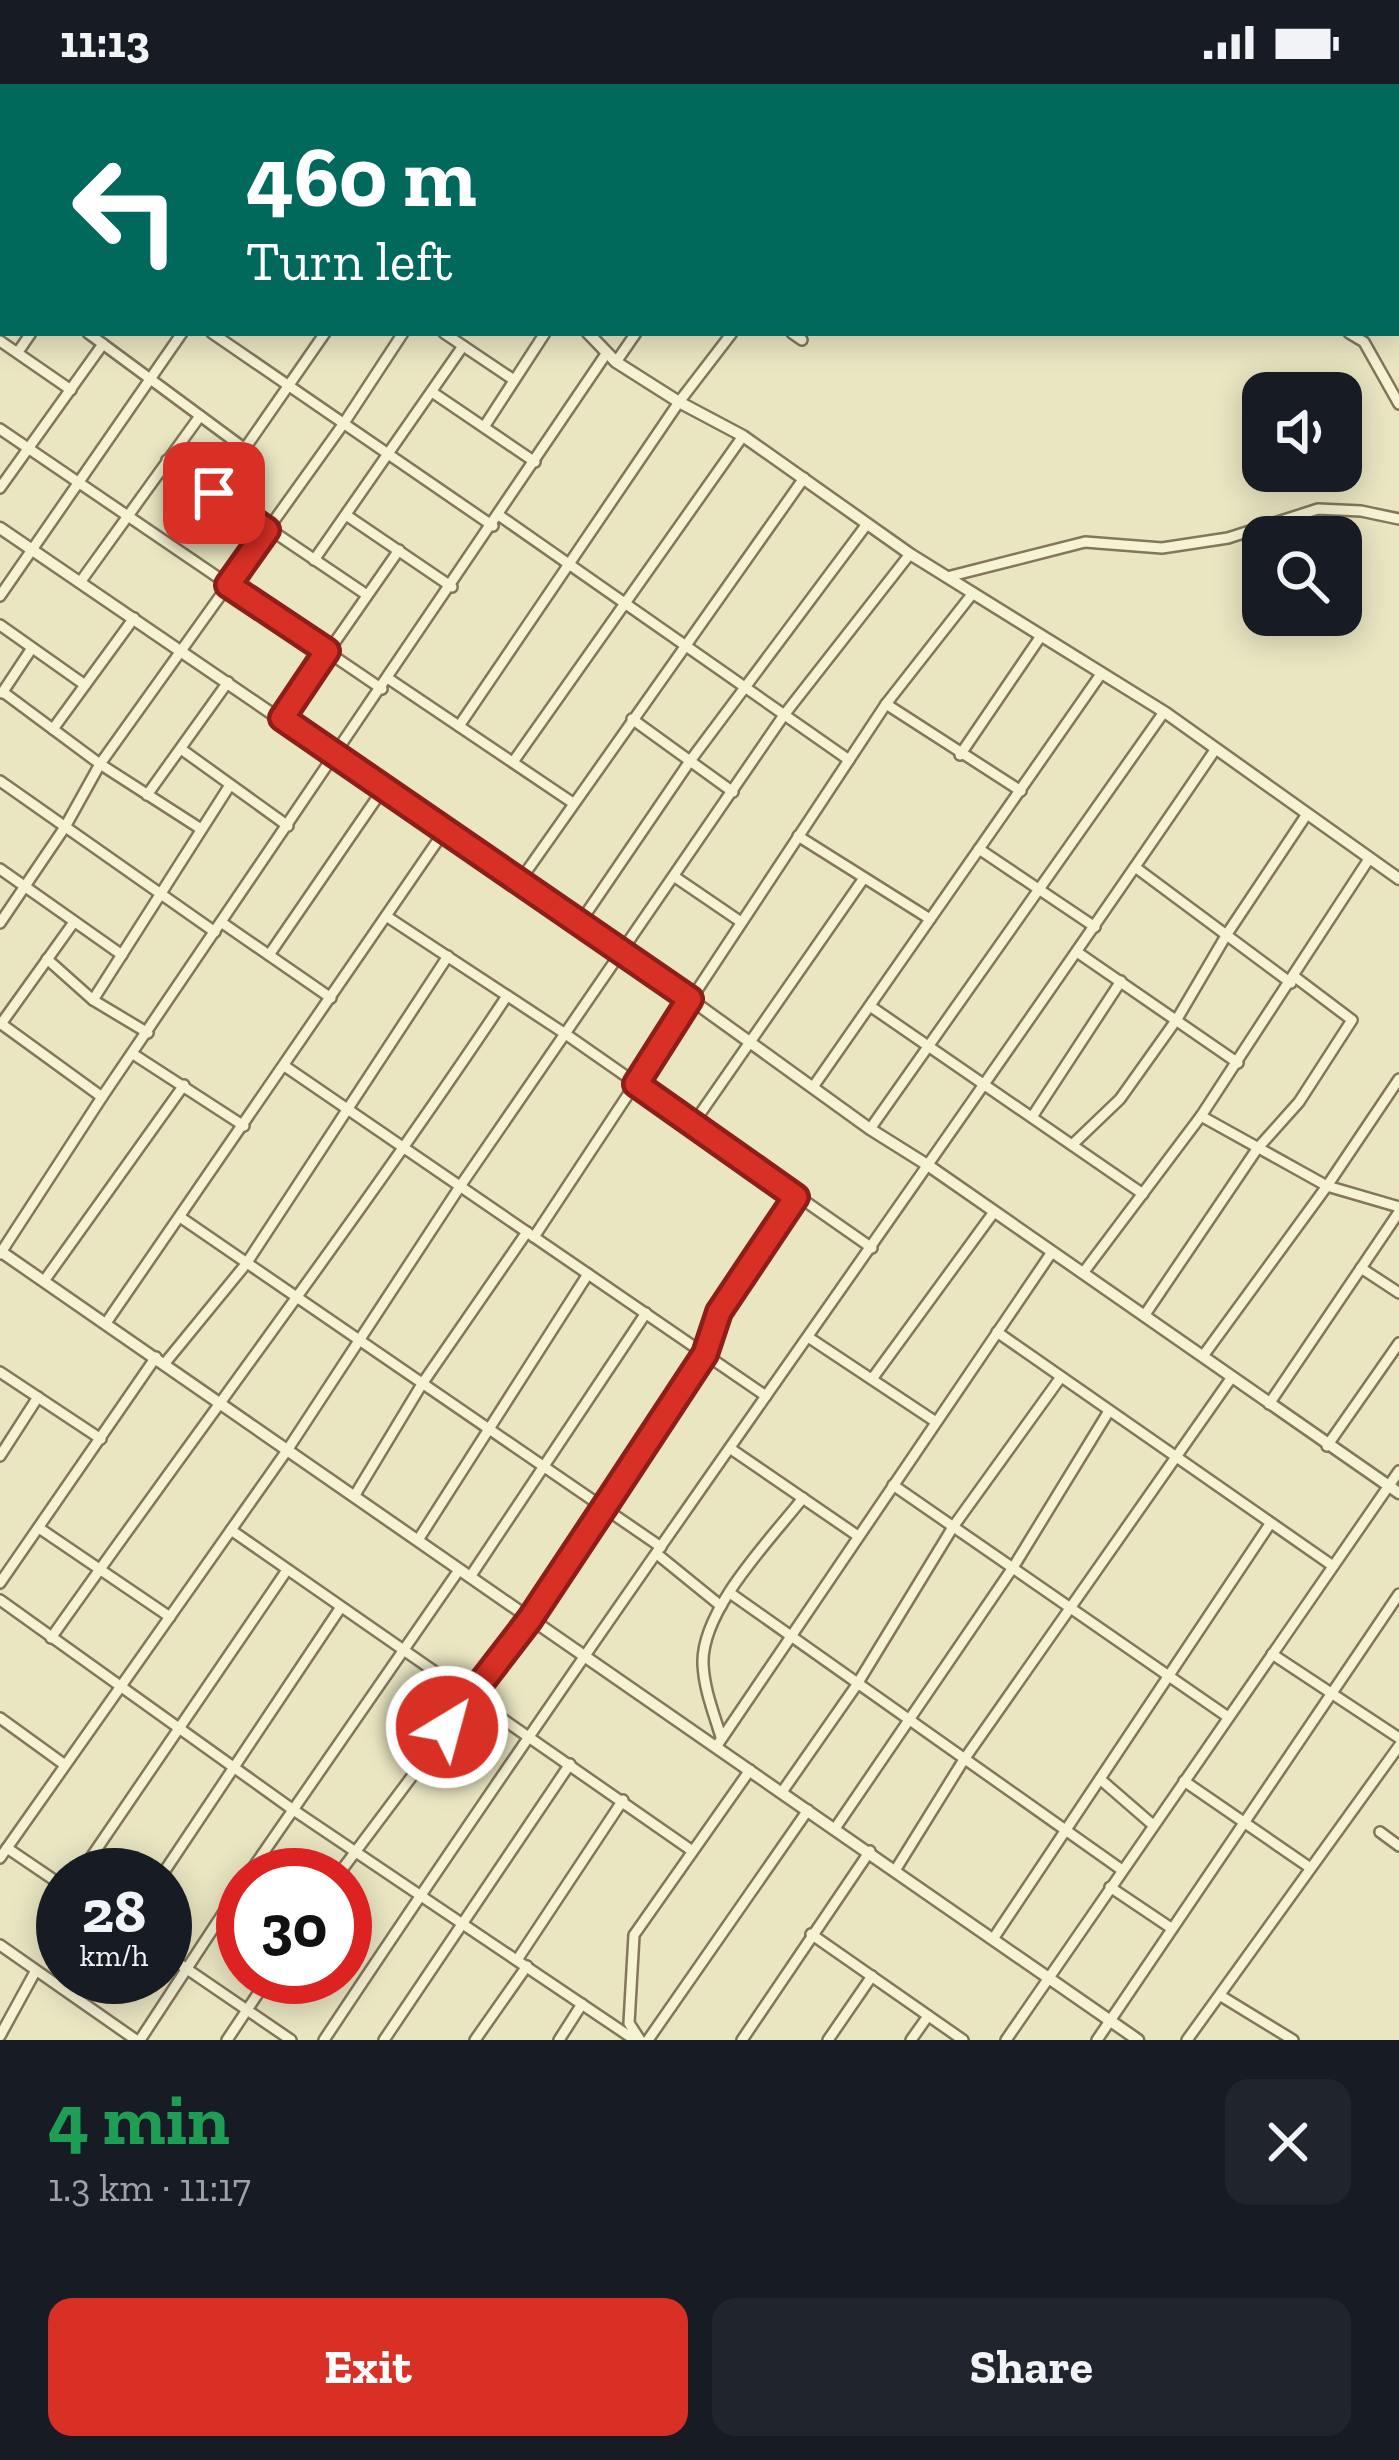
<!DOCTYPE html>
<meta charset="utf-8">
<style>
body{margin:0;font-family:"Zilla Slab",serif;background:#20242c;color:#f1f3f6;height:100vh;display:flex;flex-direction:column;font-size:45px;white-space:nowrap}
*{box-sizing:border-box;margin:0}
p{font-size:39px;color:#9ea1a6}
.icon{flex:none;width:66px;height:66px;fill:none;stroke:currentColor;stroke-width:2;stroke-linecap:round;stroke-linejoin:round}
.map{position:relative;height:1956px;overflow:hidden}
.side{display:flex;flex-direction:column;background:#171b24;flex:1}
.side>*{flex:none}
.top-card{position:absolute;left:0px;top:0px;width:1401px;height:252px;box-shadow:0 6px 30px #0003;background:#00695c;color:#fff;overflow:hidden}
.tools{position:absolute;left:1242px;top:288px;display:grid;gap:24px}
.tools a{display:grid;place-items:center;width:120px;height:120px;border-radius:24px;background:#171b24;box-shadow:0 6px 30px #0003;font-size:60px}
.speed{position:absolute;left:36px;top:1764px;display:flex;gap:24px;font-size:60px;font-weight:700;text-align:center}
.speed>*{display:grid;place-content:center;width:156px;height:156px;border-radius:50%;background:#171b24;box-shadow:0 6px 30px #0003;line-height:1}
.speed small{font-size:30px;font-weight:400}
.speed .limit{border:18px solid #d22;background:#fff;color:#111}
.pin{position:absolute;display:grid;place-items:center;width:102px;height:102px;color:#fff;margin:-51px;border-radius:24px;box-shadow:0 6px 18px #0006}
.me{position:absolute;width:132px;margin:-66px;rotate:37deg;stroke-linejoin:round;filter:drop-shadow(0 0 9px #0008)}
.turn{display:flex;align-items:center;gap:42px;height:252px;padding:0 48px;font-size:54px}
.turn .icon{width:156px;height:156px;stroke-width:2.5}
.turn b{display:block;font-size:84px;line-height:102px}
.round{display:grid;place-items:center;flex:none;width:126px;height:126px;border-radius:24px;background:#20242c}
.head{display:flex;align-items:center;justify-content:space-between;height:204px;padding:0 48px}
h1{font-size:72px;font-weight:700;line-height:90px;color:#1e9e55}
.cta{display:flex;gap:24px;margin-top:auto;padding:24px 48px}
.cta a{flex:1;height:138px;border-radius:24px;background:#d93025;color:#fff;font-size:48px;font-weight:700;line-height:138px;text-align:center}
.cta a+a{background:#20242c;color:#f1f3f6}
.status{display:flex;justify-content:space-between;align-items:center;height:84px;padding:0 60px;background:#171b24;direction:ltr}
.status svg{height:33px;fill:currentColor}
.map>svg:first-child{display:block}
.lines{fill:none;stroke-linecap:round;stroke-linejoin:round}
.minor-casing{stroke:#82775a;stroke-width:14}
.tertiary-casing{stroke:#82775a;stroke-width:15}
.minor{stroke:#f6f2d4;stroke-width:9}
.tertiary{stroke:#f6f2d4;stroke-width:10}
.route-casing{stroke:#8d1f18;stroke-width:30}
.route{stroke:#d93025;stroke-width:21}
</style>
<div class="status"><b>11:13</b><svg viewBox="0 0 49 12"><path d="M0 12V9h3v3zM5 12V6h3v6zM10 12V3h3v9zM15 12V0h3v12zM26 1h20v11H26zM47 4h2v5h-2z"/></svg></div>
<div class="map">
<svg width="1399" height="1956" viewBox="0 0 1399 1956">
<rect width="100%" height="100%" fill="#eae6c2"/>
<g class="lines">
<g class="minor-casing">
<g id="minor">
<polyline points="87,0 92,3"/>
<polyline points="446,0 449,3"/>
<polyline points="607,0 612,3"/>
<polyline points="987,0 991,3"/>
<polyline points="1292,0 1293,1"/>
<polyline points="52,3 54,0"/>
<polyline points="127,3 129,0"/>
<polyline points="277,3 277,0"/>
<polyline points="355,3 357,0"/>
<polyline points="497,3 499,0"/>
<polyline points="807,3 809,0"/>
<polyline points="0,7 3,9"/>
<polyline points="0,77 3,73"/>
<polyline points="0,101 3,103"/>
<polyline points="0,184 3,180"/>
<polyline points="88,249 245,365"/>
<polyline points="212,249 493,442"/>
<polyline points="444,249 514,296"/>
<polyline points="792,249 802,256"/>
<polyline points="1349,249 1364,258 1399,320"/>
<polyline points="0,257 71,306"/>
<polyline points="18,268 31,249"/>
<polyline points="616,278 636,249"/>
<polyline points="432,308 535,378"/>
<polyline points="484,343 545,249"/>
<polyline points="0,345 382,605"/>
<polyline points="167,376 367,511"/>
<polyline points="0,404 103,260"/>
<polyline points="214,409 325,249"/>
<polyline points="346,431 452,503"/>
<polyline points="500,432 849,676"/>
<polyline points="314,476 463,262"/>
<polyline points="947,493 1085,458 1162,464 1228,454 1318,425 1361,427 1399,435"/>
<polyline points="81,497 200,332"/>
<polyline points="0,512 182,249"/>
<polyline points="0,541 85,601"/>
<polyline points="389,595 573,719"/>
<polyline points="3,608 100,680 201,745"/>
<polyline points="2,609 32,564"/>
<polyline points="886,620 1021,707"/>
<polyline points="282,634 399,466"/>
<polyline points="632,635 733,708"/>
<polyline points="459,642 679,318 732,249"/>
<polyline points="53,645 134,534"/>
<polyline points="181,665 288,742"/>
<polyline points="960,671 1041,552"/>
<polyline points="513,678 743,352"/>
<polyline points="0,697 215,848"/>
<polyline points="147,711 228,598"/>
<polyline points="798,752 930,835"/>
<polyline points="979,765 1095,843"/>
<polyline points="1135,783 1291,899"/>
<polyline points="0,785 122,871"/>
<polyline points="675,793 741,838"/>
<polyline points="519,798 804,394"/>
<polyline points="386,832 567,951 872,1164"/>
<polyline points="221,838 331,914"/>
<polyline points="0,839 65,743 100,680 344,339 403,249"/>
<polyline points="579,840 690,677 867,440"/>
<polyline points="1077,868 1238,979"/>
<polyline points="269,871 383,705"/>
<polyline points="47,875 93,916 148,949"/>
<polyline points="93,916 230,701"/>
<polyline points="870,922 1143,1110"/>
<polyline points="0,939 102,1013"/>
<polyline points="1,940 74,838"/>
<polyline points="133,970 244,1042"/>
<polyline points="286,983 766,1312"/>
<polyline points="813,1003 1101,590"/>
<polyline points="1201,1032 1327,1102 1399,1123"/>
<polyline points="1032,1033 1121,897"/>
<polyline points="693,1040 864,794"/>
<polyline points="870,1045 1164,628"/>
<polyline points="1072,1061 1120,1015 1177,935 1227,850 1307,730"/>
<polyline points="180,1133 661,1463"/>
<polyline points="534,1153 886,620 973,509"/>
<polyline points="0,1170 102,1013 606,270"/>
<polyline points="1361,1184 1399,1209"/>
<polyline points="1083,1189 1201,1032 1369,775"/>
<polyline points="44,1197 184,1001"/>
<polyline points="1144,1232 1257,1065 1299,1018 1352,936 1295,893"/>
<polyline points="106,1239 445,746"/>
<polyline points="997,1248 1333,1482"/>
<polyline points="808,1253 936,1338"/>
<polyline points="1203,1272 1327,1102 1399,995"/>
<polyline points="165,1279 246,1180 448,872"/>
<polyline points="0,1288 101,1355"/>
<polyline points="872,1295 994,1128"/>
<polyline points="1269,1320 1399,1128"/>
<polyline points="1327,1362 1399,1259"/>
<polyline points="731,1365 858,1452"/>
<polyline points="0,1372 38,1313"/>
<polyline points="893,1401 1228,1633"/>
<polyline points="355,1411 422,1300 527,1148"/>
<polyline points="39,1444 170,1533"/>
<polyline points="231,1446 691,1766"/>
<polyline points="418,1456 588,1190"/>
<polyline points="657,1470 721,1522"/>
<polyline points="470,1493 646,1229"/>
<polyline points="0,1499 156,1273"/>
<polyline points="730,1509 1122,1786"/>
<polyline points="0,1516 292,1725 635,1956"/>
<path d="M51 1554C203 1339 361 1131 507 912"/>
<polyline points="1272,1570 1399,1654"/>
<polyline points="0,1634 65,1681"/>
<path d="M721 1653C714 1630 704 1605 703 1580 701 1526 770 1456 803 1414"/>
<polyline points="716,1663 1052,1168"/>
<polyline points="1100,1695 1153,1741"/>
<polyline points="1184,1697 1309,1783"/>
<polyline points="782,1708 856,1602 953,1443 1061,1293"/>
<polyline points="836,1743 1014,1482 1109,1327"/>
<polyline points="1380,1748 1399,1762"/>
<polyline points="7,1764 63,1802"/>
<polyline points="0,1774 288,1365 461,1101 784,631 910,470"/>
<polyline points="896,1785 963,1677 1232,1293"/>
<polyline points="79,1791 287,1486"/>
<polyline points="162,1791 341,1523"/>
<polyline points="248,1791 459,1486"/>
<polyline points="338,1791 530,1535 705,1270 719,1229 796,1113"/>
<polyline points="1110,1803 1171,1844"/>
<polyline points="811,1850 963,1956"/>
<polyline points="993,1855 1270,1440"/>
<polyline points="0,1861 136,1956"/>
<polyline points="165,1870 291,1956"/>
<polyline points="517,1876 623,1716"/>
<polyline points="1221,1912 1293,1956"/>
<polyline points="0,1952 35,1888"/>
<polyline points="140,1956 243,1799"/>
<polyline points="227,1956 269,1893"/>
<path d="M324 1956C613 1520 921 1098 1215 666"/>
<polyline points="384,1956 570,1680"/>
<polyline points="475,1956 527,1882"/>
<polyline points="559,1956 582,1920"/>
<polyline points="640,1956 629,1939 634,1851 750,1686"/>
<polyline points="648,1956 808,1726"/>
<polyline points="742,1956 870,1767"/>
<polyline points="828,1956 872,1892"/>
<polyline points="911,1956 928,1932"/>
<polyline points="1006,1956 1399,1387"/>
<polyline points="1097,1956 1399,1510"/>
<polyline points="1187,1956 1399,1662"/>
</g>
</g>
<g class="tertiary-casing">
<g id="tertiary">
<polyline points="239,0 244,3"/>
<polyline points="588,249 616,278 679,318 743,352 910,470 1166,629 1399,795"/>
<polyline points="0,444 690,915 870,1045 929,1082 1399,1409"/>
<polyline points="0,1167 1138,1956"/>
</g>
</g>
<use href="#minor" class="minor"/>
<use href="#tertiary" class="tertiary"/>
</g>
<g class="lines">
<g class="route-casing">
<polyline id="route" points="214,409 267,446 228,501 327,567 282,634 690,915 636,1000 796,1113 719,1228 705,1270 603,1425 530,1535 447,1643"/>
</g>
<use href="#route" class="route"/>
</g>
</svg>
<div class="tools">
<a><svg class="icon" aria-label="sound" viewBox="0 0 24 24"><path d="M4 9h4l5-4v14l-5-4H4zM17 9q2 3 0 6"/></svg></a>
<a><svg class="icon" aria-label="search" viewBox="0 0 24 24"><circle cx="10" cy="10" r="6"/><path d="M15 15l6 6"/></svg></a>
</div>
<div class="speed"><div>28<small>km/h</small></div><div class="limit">30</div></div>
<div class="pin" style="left:214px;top:409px;background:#d93025"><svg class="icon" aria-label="arrive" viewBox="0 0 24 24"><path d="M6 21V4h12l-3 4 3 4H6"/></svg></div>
<svg class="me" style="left:447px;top:1643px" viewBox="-20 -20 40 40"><circle r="17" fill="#d93025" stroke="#fff" stroke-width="3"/><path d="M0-11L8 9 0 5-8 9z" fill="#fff"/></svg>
<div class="top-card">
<div class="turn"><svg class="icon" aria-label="left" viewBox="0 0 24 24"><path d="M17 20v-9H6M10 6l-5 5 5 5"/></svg><div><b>460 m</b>Turn left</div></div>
</div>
</div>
<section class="side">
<div class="head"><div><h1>4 min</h1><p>1.3 km · 11:17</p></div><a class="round"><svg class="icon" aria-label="close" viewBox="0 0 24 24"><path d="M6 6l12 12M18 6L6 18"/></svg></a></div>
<div class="cta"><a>Exit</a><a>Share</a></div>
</section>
